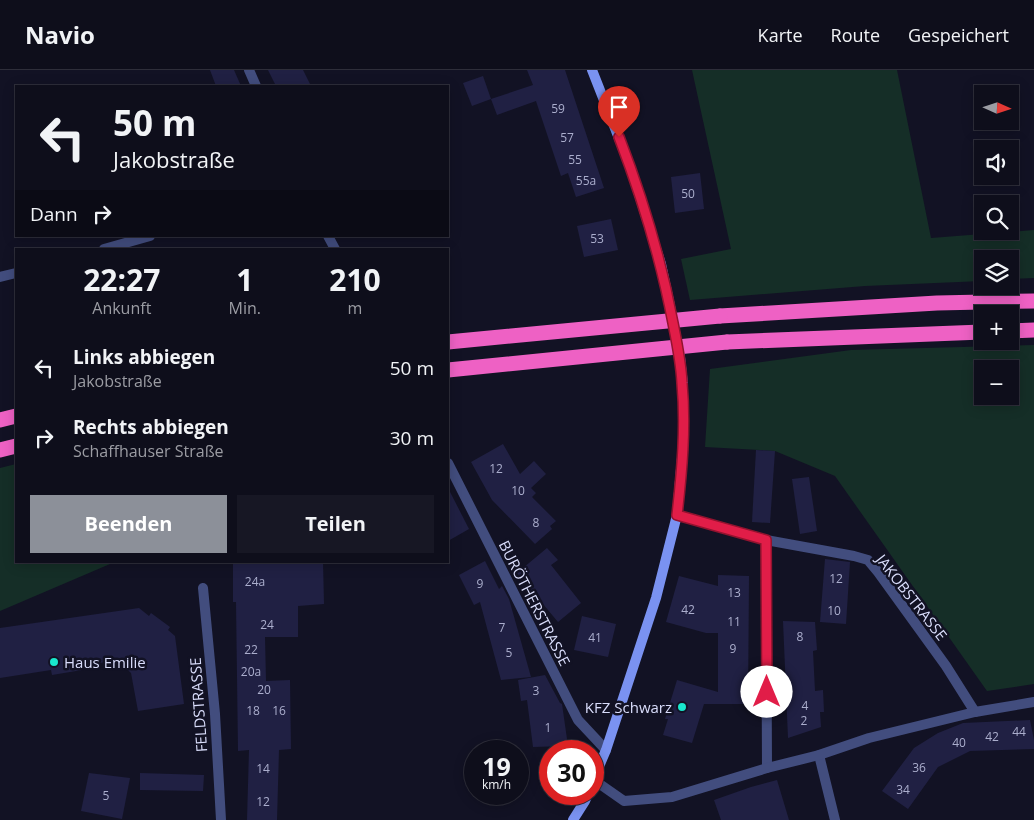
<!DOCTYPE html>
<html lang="de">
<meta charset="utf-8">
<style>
body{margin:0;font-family:"Open Sans",sans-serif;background:#171724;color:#f1f3f6;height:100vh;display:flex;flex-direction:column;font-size:19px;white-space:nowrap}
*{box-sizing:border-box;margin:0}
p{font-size:16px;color:#9b9ca3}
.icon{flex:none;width:28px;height:28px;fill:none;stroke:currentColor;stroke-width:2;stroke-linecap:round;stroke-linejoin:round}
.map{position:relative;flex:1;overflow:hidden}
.side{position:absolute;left:15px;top:178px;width:434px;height:315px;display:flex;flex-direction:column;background:#0e0e1b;border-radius:0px;box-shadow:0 2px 12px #0003,0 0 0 1px #2e2e3a}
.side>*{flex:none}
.hud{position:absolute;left:15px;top:15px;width:434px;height:152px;border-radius:0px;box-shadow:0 2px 12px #0003,0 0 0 1px #2e2e3a;background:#0e0e1b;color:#f1f3f6;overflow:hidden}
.needle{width:32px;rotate:93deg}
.tools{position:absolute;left:974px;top:15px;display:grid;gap:10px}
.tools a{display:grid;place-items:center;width:45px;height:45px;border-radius:0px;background:#0e0e1b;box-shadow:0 2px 12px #0003,0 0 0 1px #2e2e3a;font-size:25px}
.speed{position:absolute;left:464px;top:670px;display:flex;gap:10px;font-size:25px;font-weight:700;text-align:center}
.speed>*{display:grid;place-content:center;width:65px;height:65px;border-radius:50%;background:#0e0e1b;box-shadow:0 2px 12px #0003,0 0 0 1px #2e2e3a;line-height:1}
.speed small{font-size:12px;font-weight:400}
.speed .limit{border:8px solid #d22;background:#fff;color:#111}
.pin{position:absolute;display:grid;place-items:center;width:42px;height:42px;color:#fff;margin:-51px -21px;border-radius:50% 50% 50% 0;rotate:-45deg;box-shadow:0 0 5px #0007}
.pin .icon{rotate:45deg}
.me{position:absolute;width:55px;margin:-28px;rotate:0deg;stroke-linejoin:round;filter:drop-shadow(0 0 4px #0008)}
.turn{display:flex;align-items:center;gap:18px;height:105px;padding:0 15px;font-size:22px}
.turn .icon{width:65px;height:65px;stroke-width:2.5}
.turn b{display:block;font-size:35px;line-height:42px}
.then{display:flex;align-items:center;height:48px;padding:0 15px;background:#0003;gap:10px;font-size:19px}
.eta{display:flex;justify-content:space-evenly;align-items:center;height:85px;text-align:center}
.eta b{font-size:30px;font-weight:700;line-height:35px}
.cta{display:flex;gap:10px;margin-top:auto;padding:10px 15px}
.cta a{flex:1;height:58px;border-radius:0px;background:#8c9099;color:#fff;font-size:20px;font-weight:700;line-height:58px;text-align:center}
.cta a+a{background:#171724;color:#f1f3f6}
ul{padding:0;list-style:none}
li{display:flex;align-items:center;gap:15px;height:70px;padding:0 15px}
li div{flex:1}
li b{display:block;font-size:19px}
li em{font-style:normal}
header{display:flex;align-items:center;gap:30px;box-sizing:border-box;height:70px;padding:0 25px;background:#0e0e1b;border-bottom:1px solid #2e2e3a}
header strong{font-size:24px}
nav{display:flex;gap:28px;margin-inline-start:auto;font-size:18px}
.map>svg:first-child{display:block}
.green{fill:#152e27;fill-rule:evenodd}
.building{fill:#202043}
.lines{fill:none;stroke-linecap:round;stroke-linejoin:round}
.street{stroke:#424d7e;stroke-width:10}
.secondary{stroke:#7a92f1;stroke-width:10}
.highway{stroke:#ee61c4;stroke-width:15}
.highway-bridge{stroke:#ee61c4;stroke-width:15}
.route-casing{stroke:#92132f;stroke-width:12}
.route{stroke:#e11d48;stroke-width:9}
.poi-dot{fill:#19e7cd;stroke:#121224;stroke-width:2}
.labels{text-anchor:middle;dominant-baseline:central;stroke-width:5;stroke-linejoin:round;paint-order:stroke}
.number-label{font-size:12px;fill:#abaecd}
.street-label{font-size:15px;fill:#d9ddfb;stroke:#121224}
.poi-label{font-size:15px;fill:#d9ddfb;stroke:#121224;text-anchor:start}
</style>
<header>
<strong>Navio</strong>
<nav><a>Karte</a><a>Route</a><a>Gespeichert</a></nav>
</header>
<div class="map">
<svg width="1034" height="750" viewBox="0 0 1034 750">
<rect width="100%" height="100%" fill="#121224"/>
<g class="green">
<polygon points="692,0 897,0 931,168 1034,160 1034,208 1010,209 1010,189 982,189 982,211 865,216 690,230 681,189 731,179"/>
<path d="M1034 275V614L987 621 835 406 775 381 705 377 710 299 851 280ZM982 299H1010V326H982Z"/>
<polygon points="16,394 16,491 117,491 0,541 0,398"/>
</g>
<g class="building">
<polygon points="210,0 234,0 241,16 216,16"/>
<polygon points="268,0 303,0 311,16 276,16"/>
<polygon points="527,0 565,0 604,118 576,127 568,103 561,106 536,31 497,45 491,29 533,15"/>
<polygon points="483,6 491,29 472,36 463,13"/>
<polygon points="700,103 704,139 675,143 671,107"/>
<polygon points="611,149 618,180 584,187 577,156"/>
<polygon points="503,374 520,404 534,391 546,404 531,418 536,423 532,427 556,451 550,456 552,459 535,474 492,430 471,392"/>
<polygon points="756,380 775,381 770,453 752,452"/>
<polygon points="809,407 817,461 800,464 792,409"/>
<polygon points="448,418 469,459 448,471"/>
<polygon points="547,478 558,490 551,495 581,533 558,552 517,503"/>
<polygon points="825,489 850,492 846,554 820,552"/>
<polygon points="233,491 323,491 324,534 298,536 298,567 265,567 266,611 290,610 291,679 279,680 277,750 247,750 249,680 238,681 236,532 233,532"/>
<polygon points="485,491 499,519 502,516 509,529 531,607 501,610 480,532 474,535 459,505"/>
<polygon points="718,505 749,506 748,634 704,634 692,673 663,665 668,649 665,649 677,610 718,622 718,563 706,563 666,552 679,506 718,516"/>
<polygon points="139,538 149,546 151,543 170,557 168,560 175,566 184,634 138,641 131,603 118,590 82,596 82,600 52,605 51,600 0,608 0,558"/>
<polygon points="582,546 616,554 608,587 574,580"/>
<polygon points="783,551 815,552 817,580 813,581 815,621 823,620 824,642 820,642 821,657 788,668"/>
<polygon points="545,605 560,633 562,634 568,676 533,677 527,630 521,631 518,610"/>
<polygon points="1030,650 1034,670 1034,679 970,681 938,697 908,739 882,721 914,678 938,663 963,653"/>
<polygon points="89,703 130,708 122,749 81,741"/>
<polygon points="140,703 204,705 203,721 140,720"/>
<polygon points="777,710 789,750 721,750 714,730 751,717"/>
</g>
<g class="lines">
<g class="street">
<polyline points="249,0 256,16"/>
<polyline points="328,166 335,179"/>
<polyline points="104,179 150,166"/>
<polyline points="0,207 16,203"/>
<polyline points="448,393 578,650 606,680"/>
<polyline points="677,445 766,470 854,486 868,490 878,502 946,596 975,642"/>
<polyline points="766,470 767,698"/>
<polyline points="203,518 215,644 221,750"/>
<polyline points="819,685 835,750"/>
<polyline points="594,710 624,731 672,727 767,698 819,685 869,668 975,642 1034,632"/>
</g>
<g class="secondary">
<polyline points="592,0 631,99 661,194 669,231 680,287 683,314 683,376 677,445 656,528 606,680 592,713"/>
<polyline points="573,750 585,731 588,724"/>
</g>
<g class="highway">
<polyline points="720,246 937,233 1034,231"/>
<polyline points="1010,261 1034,260"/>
<polyline points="727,272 982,262"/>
<polyline points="0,350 16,346"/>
<polyline points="0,380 16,376"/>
</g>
<g class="highway-bridge">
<polyline points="448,272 720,246"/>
<polyline points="448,300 727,272"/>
</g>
</g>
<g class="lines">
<g class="route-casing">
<path id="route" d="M619 67C642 127 661 189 673 253 677 273 681 292 682 313 686 357 682 401 677 445L766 470 767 622"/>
</g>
<use href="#route" class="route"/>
</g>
<g class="poi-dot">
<circle cx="54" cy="592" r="5"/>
<circle cx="682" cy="637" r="5"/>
</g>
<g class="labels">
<g class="number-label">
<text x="558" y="38">59</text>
<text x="567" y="67">57</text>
<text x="575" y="89">55</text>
<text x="586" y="110">55a</text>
<text x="688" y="123">50</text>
<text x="597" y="168">53</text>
<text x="496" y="398">12</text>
<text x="518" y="420">10</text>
<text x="536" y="452">8</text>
<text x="836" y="508">12</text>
<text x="255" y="511">24a</text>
<text x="480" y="513">9</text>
<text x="734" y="522">13</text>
<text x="688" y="539">42</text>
<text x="834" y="540">10</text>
<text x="734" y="551">11</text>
<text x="267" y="554">24</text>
<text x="502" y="557">7</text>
<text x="800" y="566">8</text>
<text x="595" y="567">41</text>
<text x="733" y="578">9</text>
<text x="251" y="579">22</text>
<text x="509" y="582">5</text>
<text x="251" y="601">20a</text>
<text x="264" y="619">20</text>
<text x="536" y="620">3</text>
<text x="805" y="635">4</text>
<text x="253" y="640">18</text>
<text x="279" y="640">16</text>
<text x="804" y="650">2</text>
<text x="548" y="657">1</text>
<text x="1019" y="661">44</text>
<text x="992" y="666">42</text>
<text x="959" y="672">40</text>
<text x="919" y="697">36</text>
<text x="263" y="698">14</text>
<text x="903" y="719">34</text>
<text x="106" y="725">5</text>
<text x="263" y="731">12</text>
</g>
<g class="street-label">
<text transform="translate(912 527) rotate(52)">JAKOBSTRASSE</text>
<text transform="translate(535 533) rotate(63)">BURÖTHERSTRASSE</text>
<text transform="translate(198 635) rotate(-94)">FELDSTRASSE</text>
</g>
<g class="poi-label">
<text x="64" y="592">Haus Emilie</text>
<text x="672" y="637" text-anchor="end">KFZ Schwarz</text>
</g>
</g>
</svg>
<div class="tools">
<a><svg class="needle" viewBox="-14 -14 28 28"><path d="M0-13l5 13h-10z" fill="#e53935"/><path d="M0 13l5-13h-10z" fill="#9b9ca3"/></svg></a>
<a><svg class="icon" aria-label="sound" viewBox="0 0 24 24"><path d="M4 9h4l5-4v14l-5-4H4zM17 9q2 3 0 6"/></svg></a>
<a><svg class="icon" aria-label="search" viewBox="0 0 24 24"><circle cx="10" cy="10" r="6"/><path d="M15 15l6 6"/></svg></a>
<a><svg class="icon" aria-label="layers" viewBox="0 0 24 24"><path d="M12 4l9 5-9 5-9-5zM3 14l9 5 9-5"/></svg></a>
<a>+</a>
<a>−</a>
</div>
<div class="speed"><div>19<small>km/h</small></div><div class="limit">30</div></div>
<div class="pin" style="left:619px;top:67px;background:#d93025"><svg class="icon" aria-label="arrive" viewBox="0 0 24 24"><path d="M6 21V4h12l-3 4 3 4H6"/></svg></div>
<svg class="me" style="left:767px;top:622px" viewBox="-20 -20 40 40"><circle r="19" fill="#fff"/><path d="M0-13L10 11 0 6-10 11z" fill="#e11d48"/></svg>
<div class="hud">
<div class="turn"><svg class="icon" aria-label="left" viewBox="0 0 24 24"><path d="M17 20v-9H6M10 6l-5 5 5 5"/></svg><div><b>50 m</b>Jakobstraße</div></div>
<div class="then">Dann<svg class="icon" aria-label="right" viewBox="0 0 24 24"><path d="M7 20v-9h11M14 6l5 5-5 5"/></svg></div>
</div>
<section class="side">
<div class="eta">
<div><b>22:27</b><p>Ankunft</p></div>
<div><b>1</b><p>Min.</p></div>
<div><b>210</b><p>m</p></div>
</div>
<ul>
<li><svg class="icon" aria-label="left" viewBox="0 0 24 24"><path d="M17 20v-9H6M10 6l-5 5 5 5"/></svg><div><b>Links abbiegen</b><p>Jakobstraße</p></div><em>50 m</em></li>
<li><svg class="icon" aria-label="right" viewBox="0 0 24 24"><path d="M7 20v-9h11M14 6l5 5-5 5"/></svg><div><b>Rechts abbiegen</b><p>Schaffhauser Straße</p></div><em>30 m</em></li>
</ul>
<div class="cta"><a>Beenden</a><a>Teilen</a></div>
</section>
</div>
